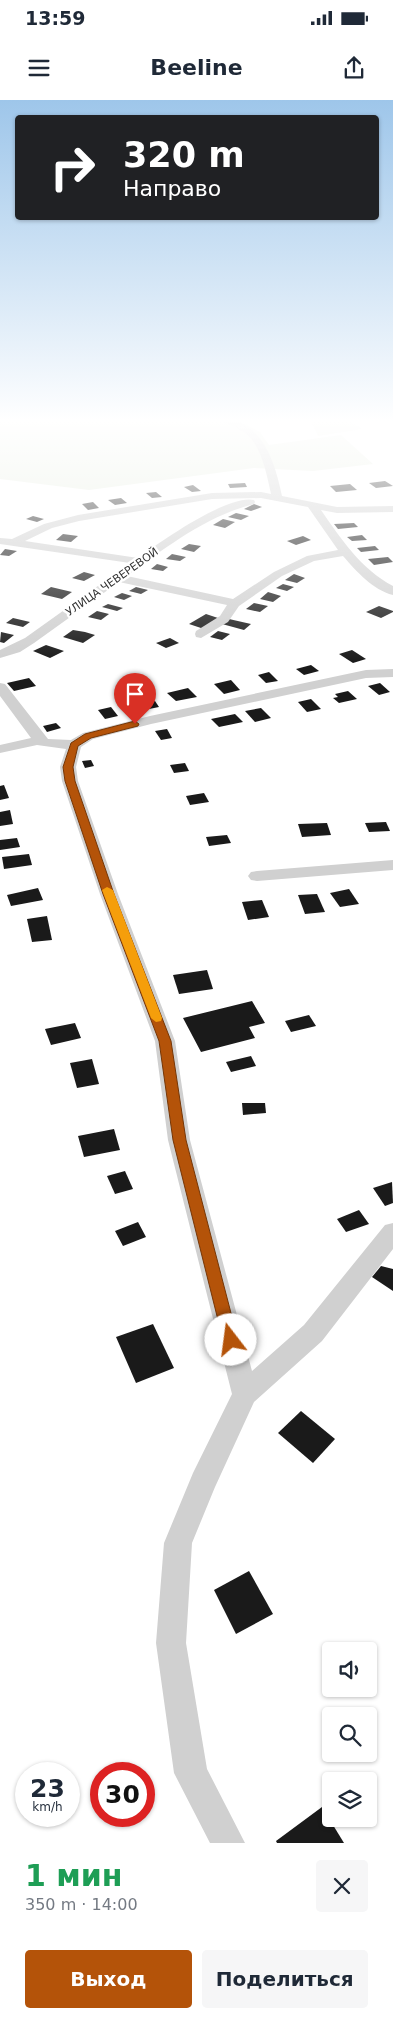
<!DOCTYPE html>
<html lang="ru">
<meta charset="utf-8">
<style>
body{margin:0;font-family:"DejaVu Sans",sans-serif;background:#f6f6f7;color:#1f2937;height:100vh;display:flex;flex-direction:column;font-size:19px;white-space:nowrap}
*{box-sizing:border-box;margin:0}
p{font-size:16px;color:#747a83}
.icon{flex:none;width:28px;height:28px;fill:none;stroke:currentColor;stroke-width:2;stroke-linecap:round;stroke-linejoin:round}
.map{position:relative;height:1743px;overflow:hidden}
.panel{display:flex;flex-direction:column;background:#fff;flex:1}
.panel>*{flex:none}
.banner{position:absolute;left:15px;top:15px;width:364px;height:105px;border-radius:5px;box-shadow:0 1px 4px #0004;background:#202124;color:#fff;overflow:hidden}
.fabs{position:absolute;left:322px;top:1542px;display:grid;gap:10px}
.fabs a{display:grid;place-items:center;width:55px;height:55px;border-radius:5px;background:#fff;box-shadow:0 1px 4px #0004;font-size:25px}
.speed{position:absolute;left:15px;top:1662px;display:flex;gap:10px;font-size:25px;font-weight:700;text-align:center}
.speed>*{display:grid;place-content:center;width:65px;height:65px;border-radius:50%;background:#fff;box-shadow:0 1px 4px #0004;line-height:1}
.speed small{font-size:12px;font-weight:400}
.speed .limit{border:8px solid #d22;background:#fff;color:#111}
.pin{position:absolute;display:grid;place-items:center;width:42px;height:42px;color:#fff;margin:-51px -21px;border-radius:50% 50% 50% 0;rotate:-45deg;box-shadow:0 0 5px #0007}
.pin .icon{rotate:45deg}
.me{position:absolute;width:55px;margin:-28px;rotate:345deg;stroke-linejoin:round;filter:drop-shadow(0 0 4px #0008)}
.turn{display:flex;align-items:center;gap:18px;height:105px;padding:0 25px;font-size:22px}
.turn .icon{width:65px;height:65px;stroke-width:2.5}
.turn b{display:block;font-size:35px;line-height:42px}
.round{display:grid;place-items:center;flex:none;width:52px;height:52px;border-radius:5px;background:#f6f6f7}
.headline{display:flex;align-items:center;justify-content:space-between;height:85px;padding:0 25px}
h1{font-size:30px;font-weight:700;line-height:38px;color:#1e9e55}
.button{display:flex;gap:10px;margin-top:auto;padding:10px 25px}
.button a{flex:1;height:58px;border-radius:5px;background:#b45309;color:#fff;font-size:20px;font-weight:700;line-height:58px;text-align:center}
.button a+a{background:#f6f6f7;color:#1f2937}
.status{display:flex;justify-content:space-between;align-items:center;height:35px;padding:0 25px;background:#fff;direction:ltr}
.status svg{height:14px;fill:currentColor}
header{display:flex;justify-content:space-between;align-items:center;height:65px;padding:0 25px;background:#fff;font-size:22px;font-weight:700}
.map>svg:first-child{display:block}
.green{fill:#e6ecdf}
.building{fill:#1a1a1a}
.lines{fill:none;stroke-linecap:round;stroke-linejoin:round}
.minor{fill:#d0d0d0;fill-rule:evenodd}
.route{fill:#b45309;stroke:#753606}
.slow{fill:#f59e0b}
.labels{text-anchor:middle;dominant-baseline:central;stroke-width:5;stroke-linejoin:round;paint-order:stroke}
.far-street-label{font-size:11px;fill:#333;stroke:#fff}
</style>
<div class="status"><b>13:59</b><svg viewBox="0 0 49 12"><path d="M0 12V9h3v3zM5 12V6h3v6zM10 12V3h3v9zM15 12V0h3v12zM26 1h20v11H26zM47 4h2v5h-2z"/></svg></div>
<header><svg class="icon" aria-label="menu" viewBox="0 0 24 24"><path d="M4 6h16M4 12h16M4 18h16"/></svg>Beeline<svg class="icon" aria-label="share" viewBox="0 0 24 24"><path d="M12 15V3M7 8l5-5 5 5M5 13v7h14v-7"/></svg></header>
<div class="map">
<svg width="393" height="1743" viewBox="0 0 393 1743">
<rect width="100%" height="100%" fill="#fff"/>
<g class="green">
<polygon points="0,319 241,319 238,320 260,332 269,345 341,335 373,364 313,371 254,368 89,390 0,379"/>
<polygon points="310,319 347,319 362,329 318,336"/>
</g>
<g class="building">
<polygon points="385,381 393,386 376,388 369,383"/>
<polygon points="245,383 247,387 230,388 228,384"/>
<polygon points="350,384 357,390 336,392 330,386"/>
<polygon points="193,385 201,391 192,392 184,387"/>
<polygon points="156,392 162,397 152,398 146,393"/>
<polygon points="121,398 127,403 115,405 108,400"/>
<polygon points="93,402 99,408 88,410 82,404"/>
<polygon points="254,404 262,407 251,411 244,409"/>
<polygon points="236,413 249,416 241,420 228,417"/>
<polygon points="33,416 44,419 37,422 26,419"/>
<polygon points="223,419 235,422 225,428 213,425"/>
<polygon points="354,423 358,427 338,429 334,424"/>
<polygon points="63,434 78,436 71,442 56,440"/>
<polygon points="362,435 367,440 352,441 347,437"/>
<polygon points="303,436 311,440 296,445 287,441"/>
<polygon points="189,444 201,446 194,452 181,449"/>
<polygon points="375,446 379,450 361,452 357,448"/>
<polygon points="5,449 17,451 9,456 0,455"/>
<polygon points="172,454 186,457 180,461 166,459"/>
<polygon points="388,457 393,462 374,465 368,459"/>
<polygon points="157,464 168,467 163,471 151,469"/>
<polygon points="84,472 95,475 84,481 72,478"/>
<polygon points="294,474 305,478 297,483 285,480"/>
<polygon points="283,484 294,487 287,491 276,488"/>
<polygon points="51,487 72,492 62,499 41,494"/>
<polygon points="136,487 148,490 141,494 129,491"/>
<polygon points="268,492 281,496 273,502 260,499"/>
<polygon points="122,493 132,496 124,500 114,497"/>
<polygon points="254,503 268,506 260,512 246,509"/>
<polygon points="108,504 123,508 117,511 102,507"/>
<polygon points="379,506 393,511 393,512 381,518 366,512"/>
<polygon points="97,511 109,514 101,520 88,517"/>
<polygon points="206,514 221,519 204,529 189,524"/>
<polygon points="13,518 30,522 23,527 6,523"/>
<polygon points="229,519 251,524 244,530 222,524"/>
<polygon points="73,530 85,532 95,535 83,543 63,537"/>
<polygon points="218,531 230,534 222,540 210,537"/>
<polygon points="1,532 14,535 4,543 0,542"/>
<polygon points="170,538 179,543 166,548 156,543"/>
<polygon points="46,545 64,551 50,558 33,551"/>
<polygon points="352,550 366,559 353,563 339,554"/>
<polygon points="311,565 319,571 304,575 296,569"/>
<polygon points="269,572 278,581 266,583 258,575"/>
<polygon points="29,578 36,586 14,591 7,583"/>
<polygon points="231,580 240,590 224,594 214,584"/>
<polygon points="380,583 390,592 379,595 368,586"/>
<polygon points="188,588 197,597 176,601 167,593"/>
<polygon points="348,591 357,599 339,603 333,598 338,597 335,594"/>
<polygon points="311,599 321,609 307,612 298,602"/>
<polygon points="155,601 159,607 139,611 135,605"/>
<polygon points="111,607 118,616 105,619 98,610"/>
<polygon points="261,608 271,618 255,622 245,611"/>
<polygon points="235,614 243,622 219,627 211,619"/>
<polygon points="56,623 61,628 47,632 43,626"/>
<polygon points="167,629 172,638 161,640 155,631"/>
<polygon points="91,660 94,666 85,668 82,661"/>
<polygon points="185,663 189,671 174,673 170,665"/>
<polygon points="4,685 9,698 0,700 0,686"/>
<polygon points="204,693 209,702 190,705 186,696"/>
<polygon points="10,710 13,724 0,726 0,712"/>
<polygon points="386,722 390,731 369,732 365,723"/>
<polygon points="327,723 331,735 302,737 298,724"/>
<polygon points="227,735 231,743 209,746 206,737"/>
<polygon points="17,738 20,747 0,750 0,740"/>
<polygon points="29,754 32,765 4,769 2,757"/>
<polygon points="38,788 43,800 11,806 7,795"/>
<polygon points="349,789 359,804 340,807 330,793"/>
<polygon points="317,794 325,812 305,814 298,795"/>
<polygon points="262,800 269,817 248,820 242,802"/>
<polygon points="47,816 52,840 32,842 27,819"/>
<polygon points="207,870 213,889 179,894 173,875"/>
<polygon points="252,901 265,923 249,927 255,938 201,952 183,918"/>
<polygon points="309,915 316,926 291,932 285,921"/>
<polygon points="75,923 81,938 51,945 45,929"/>
<polygon points="251,956 256,966 231,972 226,962"/>
<polygon points="92,959 99,984 77,988 70,963"/>
<polygon points="242,1003 265,1003 266,1013 243,1015"/>
<polygon points="114,1029 120,1050 84,1057 78,1036"/>
<polygon points="125,1071 133,1089 115,1094 107,1076"/>
<polygon points="392,1082 393,1103 385,1106 373,1088"/>
<polygon points="359,1110 369,1124 346,1132 337,1119"/>
<polygon points="138,1122 146,1137 123,1146 115,1131"/>
<polygon points="381,1166 393,1169 393,1191 372,1177"/>
<polygon points="153,1224 174,1268 136,1283 116,1237"/>
<polygon points="301,1311 335,1339 313,1363 278,1333"/>
<polygon points="249,1471 273,1514 236,1534 214,1490"/>
<polygon points="322,1707 344,1743 277,1743 276,1741"/>
</g>
<g class="lines">
<g class="minor">
<path d="M221 319C262 319 275 362 282 396L337 407 393 406V412L337 413 321 410C341 439 361 469 393 486V495C373 490 356 471 343 456L314 461 282 476 239 506 228 522 201 538 196 537 195 534 196 531 220 516 227 505 119 482 34 543 20 552 0 558V550L25 538 130 463 0 444V438L12 439 44 424 78 415 212 393 261 392 271 394C267 375 261 344 245 333 237 327 227 325 221 319ZM261 398 308 407 338 450 307 456 274 472 233 499 127 476C165 448 206 416 254 404L255 402 254 400C228 394 160 442 138 458L25 441 52 428 79 421 212 399Z"/>
<polygon points="393,569 393,577 366,578 151,624 93,639 81,647 76,667 78,681 118,794 175,941 190,1040 252,1271 304,1225 385,1125 393,1123 393,1149 322,1241 254,1302 215,1387 192,1443 186,1543 207,1669 245,1743 210,1743 174,1673 156,1543 164,1443 193,1373 232,1294 168,1040 155,941 100,794 62,681 60,667 66,649 37,645 0,653 0,645 31,638 0,596 0,583 5,584 48,639 71,640 83,633 150,616 366,570"/>
<polygon points="393,760 393,770 257,781 251,780 248,776 251,772 257,771"/>
</g>
</g>
<linearGradient id="sky" x2="0" y2="1"><stop stop-color="#9ec6ea"/><stop offset="0.57" stop-color="#fff"/><stop offset="1" stop-color="#fff" stop-opacity="0"/></linearGradient>
<rect width="393" height="563" fill="url(#sky)"/>
<polygon class="route" points="135,621 139,624 138,626 91,638 78,646 73,667 75,681 114,794 171,941 186,1040 238,1240 236,1244 231,1246 225,1244 223,1240 173,1040 159,941 103,794 65,681 63,667 71,643 85,634"/>
<polygon class="slow" points="107,787 113,790 162,918 161,921 156,922 151,918 102,790"/>
<g class="labels">
<g class="far-street-label">
<text transform="translate(112 482) rotate(-35)">УЛИЦА ЧЕВЕРЕВОЙ</text>
</g>
</g>
</svg>
<div class="fabs">
<a><svg class="icon" aria-label="sound" viewBox="0 0 24 24"><path d="M4 9h4l5-4v14l-5-4H4zM17 9q2 3 0 6"/></svg></a>
<a><svg class="icon" aria-label="search" viewBox="0 0 24 24"><circle cx="10" cy="10" r="6"/><path d="M15 15l6 6"/></svg></a>
<a><svg class="icon" aria-label="layers" viewBox="0 0 24 24"><path d="M12 4l9 5-9 5-9-5zM3 14l9 5 9-5"/></svg></a>
</div>
<div class="speed"><div>23<small>km/h</small></div><div class="limit">30</div></div>
<div class="pin" style="left:135px;top:624px;background:#d93025"><svg class="icon" aria-label="arrive" viewBox="0 0 24 24"><path d="M6 21V4h12l-3 4 3 4H6"/></svg></div>
<svg class="me" style="left:231px;top:1240px" viewBox="-20 -20 40 40"><circle r="19" fill="#fff"/><path d="M0-13L10 11 0 6-10 11z" fill="#b45309"/></svg>
<div class="banner">
<div class="turn"><svg class="icon" aria-label="right" viewBox="0 0 24 24"><path d="M7 20v-9h11M14 6l5 5-5 5"/></svg><div><b>320 m</b>Направо</div></div>
</div>
</div>
<section class="panel">
<div class="headline"><div><h1>1 мин</h1><p>350 m · 14:00</p></div><a class="round"><svg class="icon" aria-label="close" viewBox="0 0 24 24"><path d="M6 6l12 12M18 6L6 18"/></svg></a></div>
<div class="button"><a>Выход</a><a>Поделиться</a></div>
</section>
